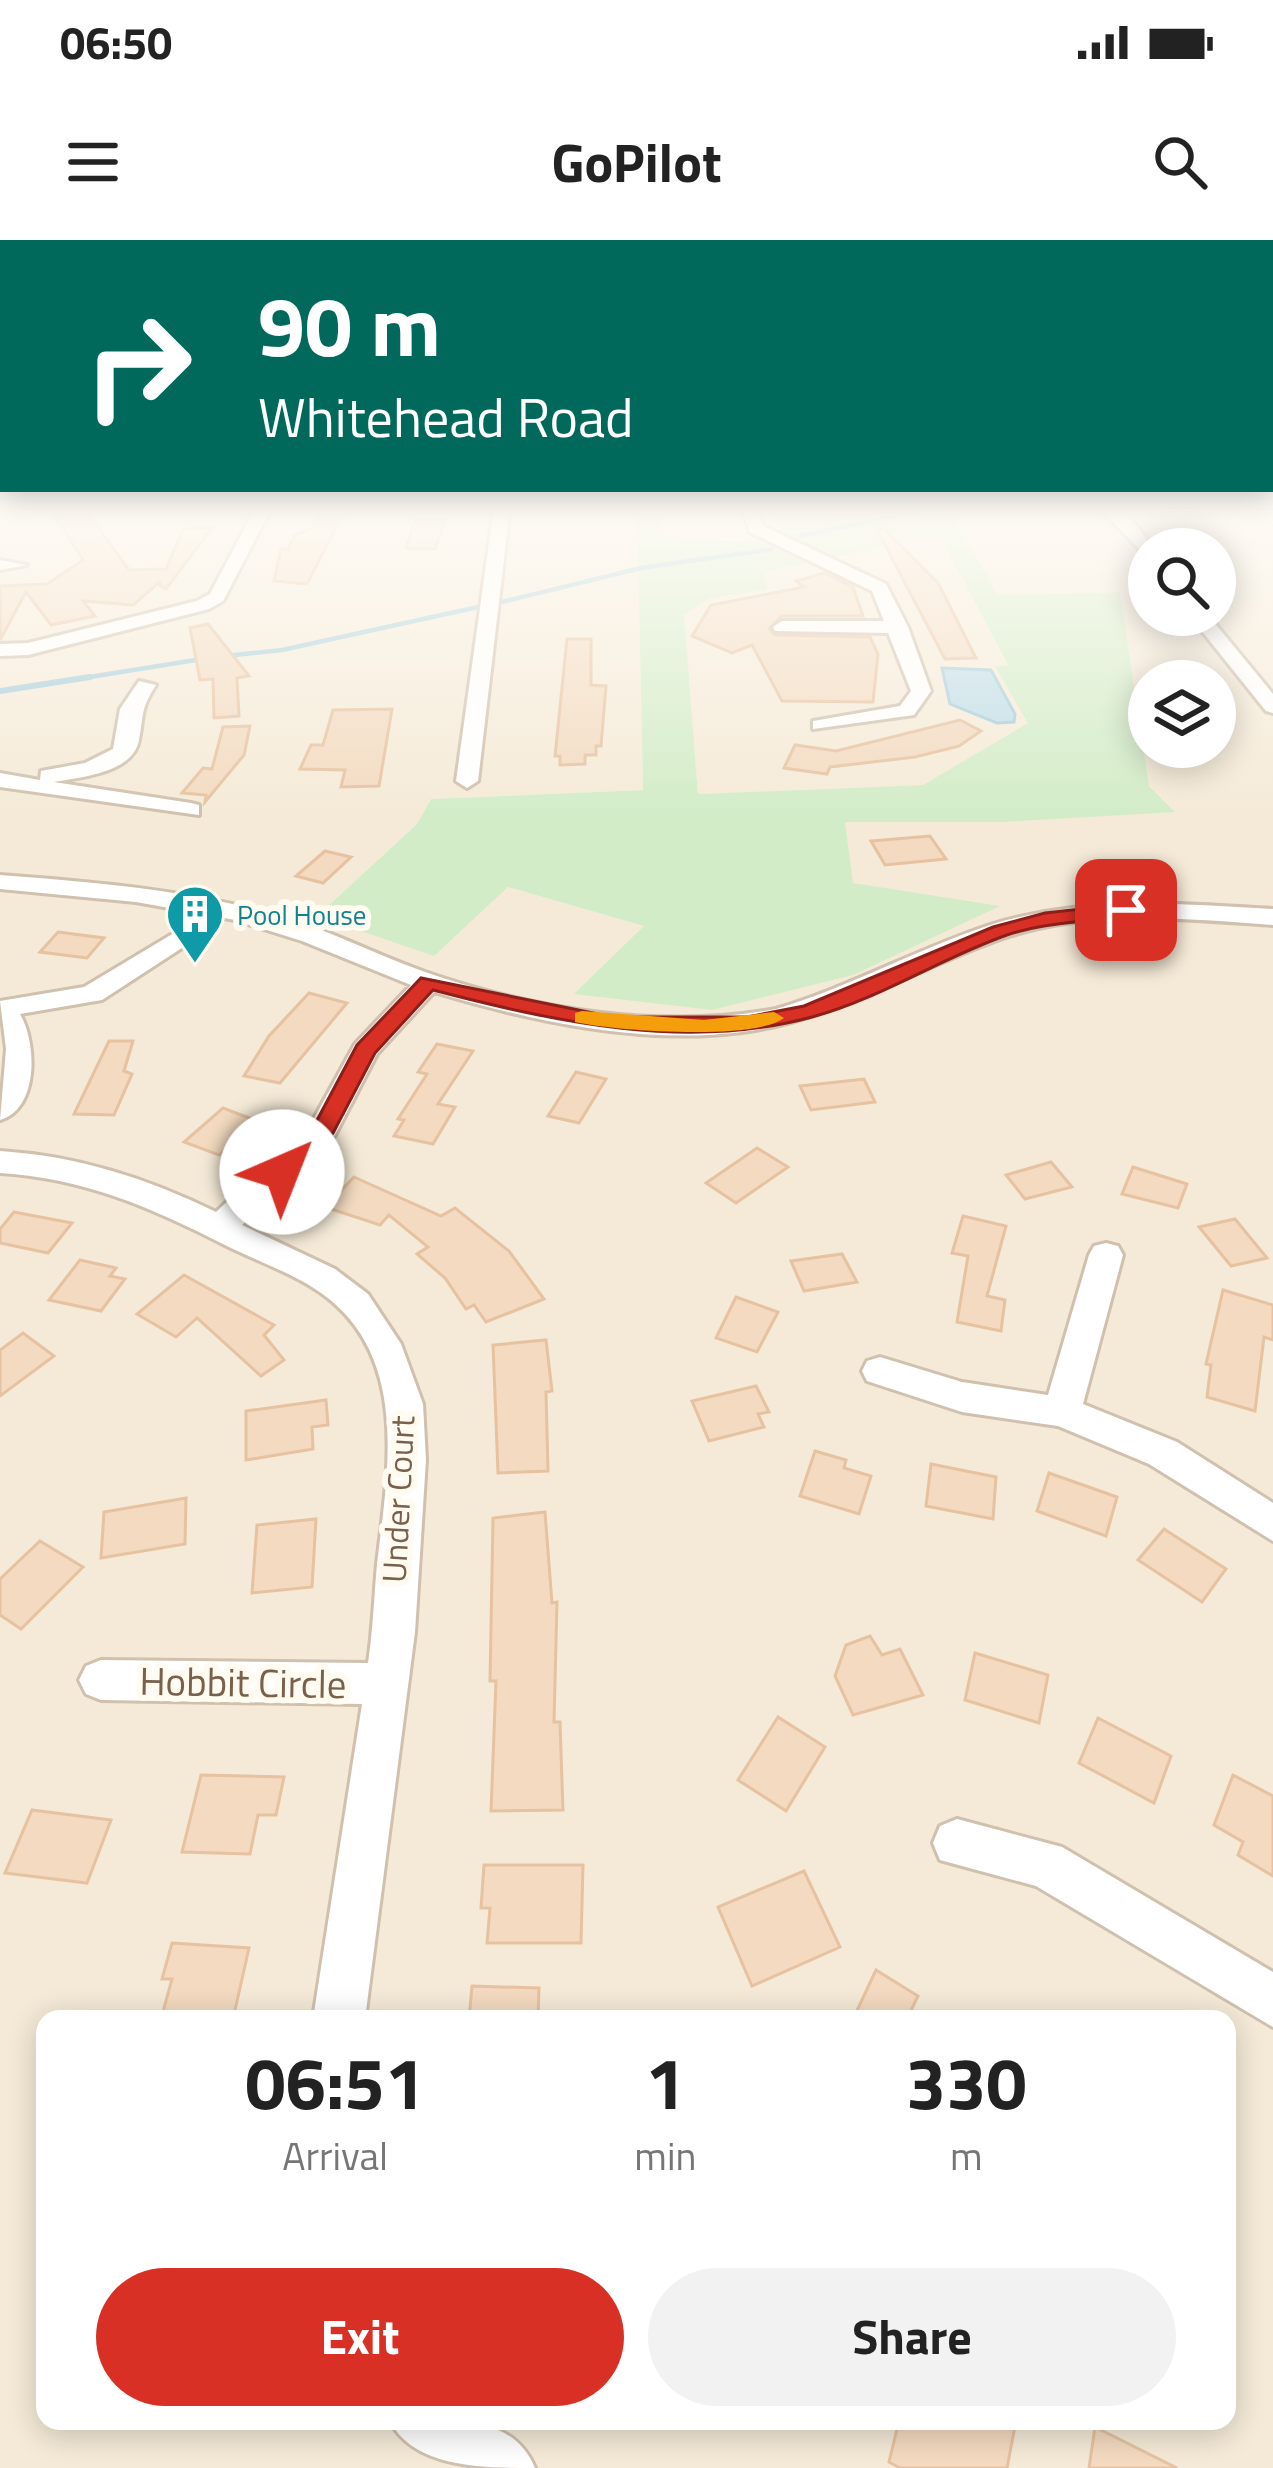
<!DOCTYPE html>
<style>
body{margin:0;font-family:"Titillium Web",sans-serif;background:#f2f2f2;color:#222;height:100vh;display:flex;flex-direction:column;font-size:45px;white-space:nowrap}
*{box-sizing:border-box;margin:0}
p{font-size:39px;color:#767676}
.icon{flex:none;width:66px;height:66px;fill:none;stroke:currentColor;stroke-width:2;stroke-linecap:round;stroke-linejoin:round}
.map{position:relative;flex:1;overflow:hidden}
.drawer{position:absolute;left:36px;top:1770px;width:1200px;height:420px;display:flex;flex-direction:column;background:#fff;border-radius:24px;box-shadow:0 6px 30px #0003}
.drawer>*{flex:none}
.hud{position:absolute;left:0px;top:0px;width:1275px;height:252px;box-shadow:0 6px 30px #0003;background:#00695c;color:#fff;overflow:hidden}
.tools{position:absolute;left:1128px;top:288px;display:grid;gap:24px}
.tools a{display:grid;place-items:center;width:108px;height:108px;border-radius:50%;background:#fff;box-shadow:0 6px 30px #0003;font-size:60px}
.pin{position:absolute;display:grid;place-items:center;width:102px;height:102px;color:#fff;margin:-51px;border-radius:24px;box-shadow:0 6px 18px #0006}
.me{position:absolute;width:132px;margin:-66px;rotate:44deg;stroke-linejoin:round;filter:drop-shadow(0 0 9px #0008)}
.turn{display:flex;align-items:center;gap:42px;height:252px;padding:0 60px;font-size:54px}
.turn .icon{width:156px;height:156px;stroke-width:2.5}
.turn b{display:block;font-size:84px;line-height:102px}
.eta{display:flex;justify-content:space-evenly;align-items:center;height:204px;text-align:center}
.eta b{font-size:72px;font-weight:700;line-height:84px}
.action{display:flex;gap:24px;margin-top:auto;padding:24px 60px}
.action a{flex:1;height:138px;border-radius:72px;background:#d93025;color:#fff;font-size:48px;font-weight:700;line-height:138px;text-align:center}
.action a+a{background:#f2f2f2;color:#222}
.status{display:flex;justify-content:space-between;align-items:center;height:84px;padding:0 60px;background:#fff;direction:ltr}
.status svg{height:33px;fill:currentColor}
header{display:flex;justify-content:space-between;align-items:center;height:156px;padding:0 60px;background:#fff;font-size:54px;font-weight:700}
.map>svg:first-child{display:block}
.residential{fill:#f5ead7;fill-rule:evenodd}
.green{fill:#d2ecc7;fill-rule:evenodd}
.water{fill:#bddde8;stroke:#a3ccda;stroke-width:3}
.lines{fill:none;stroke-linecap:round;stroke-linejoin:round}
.stream-far1{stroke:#a3ccda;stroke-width:4.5}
.stream{stroke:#a3ccda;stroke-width:6}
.building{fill:#f3dac0;stroke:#e6c2a0;stroke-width:3}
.minor-casing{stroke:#d0c0ae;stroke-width:6}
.minor{fill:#fff;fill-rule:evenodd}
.route{fill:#d93025;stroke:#8d1f18;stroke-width:3}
.slow{fill:#f59e0b}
.labels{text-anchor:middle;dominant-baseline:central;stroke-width:12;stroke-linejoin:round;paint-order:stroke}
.far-culture-label{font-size:27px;fill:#0d838f;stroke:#fffbf0;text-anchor:start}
.street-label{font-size:33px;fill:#79604b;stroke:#fffbf0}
.near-street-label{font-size:39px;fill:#79604b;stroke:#fffbf0}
</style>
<div class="status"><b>06:50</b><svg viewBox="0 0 49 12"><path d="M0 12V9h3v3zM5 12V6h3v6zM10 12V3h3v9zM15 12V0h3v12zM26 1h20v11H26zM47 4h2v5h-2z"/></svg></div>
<header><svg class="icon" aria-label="menu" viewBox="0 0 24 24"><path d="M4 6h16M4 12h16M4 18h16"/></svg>GoPilot<svg class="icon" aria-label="search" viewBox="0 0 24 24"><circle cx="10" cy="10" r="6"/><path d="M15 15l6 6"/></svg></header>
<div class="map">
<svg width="1273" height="2228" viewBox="0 0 1273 2228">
<rect width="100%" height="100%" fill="#fdf7e9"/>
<g class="residential">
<path d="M0 267H637L643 550 431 559 417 584 318 675 434 715 508 647 645 686 576 754 997 667 852 643 845 582H1003L1174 571 1149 546 1120 352 998 355 948 267H1273V2228H0ZM1149 309H1215V375H1149ZM1149 441H1215V507H1149ZM45 1779H1227V2181H45Z"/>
<polygon points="661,267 832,267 835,273 774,274 782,291 750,302 726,298 692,301 662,296"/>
<polygon points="924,299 942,301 1008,426 996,429 1029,483 923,545 698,554 683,375 707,359 766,349 761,332"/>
</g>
<path class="green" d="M637 267H661L663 296 750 302 781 291 773 274 833 273 832 267H948L998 355 1120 352 1149 546 1175 572 1003 582H845L853 643 1000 666 853 735 712 770 574 754 644 686 508 647 434 716 317 676 417 584 431 559 643 550ZM924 299 942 301 1008 425 995 427 1028 483 923 545 698 554 684 375 708 359 767 349 762 332Z"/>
<polygon class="water" points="942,428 991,430 1015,474 1014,482 997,483 950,464"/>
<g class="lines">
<g class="stream-far1">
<polyline points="1260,267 1273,269"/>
<polyline points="800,296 939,267"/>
<polyline points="502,362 641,328 772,309"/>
<polyline points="225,416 282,410 478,367"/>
<polyline points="71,440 208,418"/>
</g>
<polyline class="stream" points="0,451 90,437"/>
</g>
<g class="building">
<polygon points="321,268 346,268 307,344 274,341 281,309 288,309 295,295 313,288"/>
<polygon points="54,275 89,275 129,330 166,329 183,289 212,288 166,349 159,345 161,341 133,365 83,361 95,376 51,385 26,352 0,400 0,346 47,344 83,320"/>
<polygon points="415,280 445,281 435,309 406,308"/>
<polygon points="883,288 938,343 976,418 945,419 878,292"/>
<polygon points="825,333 853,347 863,376 782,376 769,389 775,395 870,397 878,414 873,462 782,461 752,405 732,413 692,396 711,365 804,347 796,341"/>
<polygon points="208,384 249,436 237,438 239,476 214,478 213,439 200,440 190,388"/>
<polygon points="567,399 591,399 591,445 606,446 601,506 596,506 596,515 585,515 585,524 560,525 560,516 555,516"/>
<polygon points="392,469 379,546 341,547 345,530 300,529 311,505 323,505 333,470"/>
<polygon points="960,480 981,491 959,506 915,517 830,527 827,534 784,528 795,505 836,511"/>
<polygon points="250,486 244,515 205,562 206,555 182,553 203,528 212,529 223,487"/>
<polygon points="930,596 946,619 885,625 871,601"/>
<polygon points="325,611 351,617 323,643 296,636"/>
<polygon points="58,692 104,698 87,718 40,712"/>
<polygon points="309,753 347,763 280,843 244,836 269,796"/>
<polygon points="109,801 133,801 124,831 132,834 114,875 74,874"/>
<polygon points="437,804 473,811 438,864 455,867 433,904 394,896 404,880 398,879 427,834 418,832"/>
<polygon points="576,832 606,839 579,883 548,876"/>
<polygon points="864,839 875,862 811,870 800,846"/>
<polygon points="223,868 257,881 219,915 184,902"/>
<polygon points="757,908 788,927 736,963 706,943"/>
<polygon points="1051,922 1072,947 1025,959 1006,935"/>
<polygon points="1133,927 1187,944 1178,968 1122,954"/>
<polygon points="354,937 441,976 455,968 509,1011 544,1059 486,1082 474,1065 466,1069 445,1038 417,1014 428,1007 389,975 380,985 325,967"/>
<polygon points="14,972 72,983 48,1013 0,1003 0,989"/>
<polygon points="963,976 1006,986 987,1056 1005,1060 1001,1091 957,1082 968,1016 952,1013"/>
<polygon points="1235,979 1267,1018 1231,1026 1199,987"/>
<polygon points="842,1014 857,1042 804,1051 791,1021"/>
<polygon points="80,1020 116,1028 110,1036 125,1039 101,1071 49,1060"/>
<polygon points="184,1035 274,1085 264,1095 284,1120 261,1136 197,1078 176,1097 137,1074"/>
<polygon points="1223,1050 1273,1065 1273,1100 1264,1097 1255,1171 1207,1157 1211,1125 1206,1124"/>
<polygon points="736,1057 778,1072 757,1112 716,1098"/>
<polygon points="23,1093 54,1116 0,1156 0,1110"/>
<polygon points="546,1100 552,1151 546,1152 548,1231 498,1233 493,1105"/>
<polygon points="756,1146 769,1172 758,1174 764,1187 709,1201 692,1161"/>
<polygon points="326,1160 328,1185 312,1187 313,1209 246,1220 246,1171"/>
<polygon points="815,1211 846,1220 844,1228 871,1236 859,1274 800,1256"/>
<polygon points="931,1224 996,1237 993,1279 926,1266"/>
<polygon points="1049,1233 1117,1257 1106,1296 1037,1271"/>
<polygon points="186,1258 185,1304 101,1318 104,1272"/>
<polygon points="545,1272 552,1363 557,1362 554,1482 560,1482 563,1570 491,1571 496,1441 490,1441 493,1278"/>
<polygon points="316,1279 312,1347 252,1353 257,1285"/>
<polygon points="1164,1289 1226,1329 1202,1362 1138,1320"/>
<polygon points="40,1301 83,1327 21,1389 0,1375 0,1339"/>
<polygon points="870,1396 882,1415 900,1409 923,1455 853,1475 835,1436 846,1405"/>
<polygon points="975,1413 1048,1435 1039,1483 965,1460"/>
<polygon points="778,1477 825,1507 786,1571 738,1540"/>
<polygon points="1098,1478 1171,1516 1154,1563 1079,1523"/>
<polygon points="201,1535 284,1537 276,1575 258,1575 250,1614 182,1612"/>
<polygon points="1233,1535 1273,1556 1273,1636 1238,1615 1243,1602 1214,1585"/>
<polygon points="32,1570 111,1580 87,1643 5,1633"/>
<polygon points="484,1625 583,1625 581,1703 487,1703 490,1668 481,1668"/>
<polygon points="804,1631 840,1707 752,1746 718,1667"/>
<polygon points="172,1703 249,1708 233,1779 161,1779 172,1739 162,1739"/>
<polygon points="876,1730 918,1756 907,1779 853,1779"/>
<polygon points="472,1746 539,1748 538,1779 469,1779"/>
<polygon points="899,2181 1016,2181 1007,2228 900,2228 889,2222"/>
<polygon points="1095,2187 1177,2228 1089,2228"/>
</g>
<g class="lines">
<g class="minor-casing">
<g id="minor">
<polygon points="256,267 272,267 223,361 209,369 28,415 0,416 0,404 28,403 197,361 210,354"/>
<polygon points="494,267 510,267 478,541 467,548 456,541"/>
<polygon points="741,267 757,267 763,286 886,344 908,387 931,451 914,475 813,489 813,481 900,466 911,451 888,393 775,391 773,387 782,381 884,381 872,351 750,292"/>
<path d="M1098 267C1127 267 1138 287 1154 309H1149V319Z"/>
<polygon points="0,320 27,325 0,330"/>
<polygon points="1189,375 1208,375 1273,454 1273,473 1266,471"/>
<path d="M139 441 156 445C140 470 144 474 139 500 133 533 81 537 54 542L191 563 199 565V575L0 547V533L40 540 41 531 85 523 113 509 120 469Z"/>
<path d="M0 635C94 642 189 650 280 676 330 690 376 715 425 732 535 770 661 790 776 769 850 747 917 709 990 685 1082 656 1178 663 1273 669V685C1186 679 1093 669 1009 696 919 726 837 780 742 792 641 805 531 781 434 752L377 814 335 895 242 985 335 1029 368 1054 401 1104 423 1164 426 1220 415 1392 365 1779H313L362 1464 101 1460 86 1454 79 1440 86 1426 101 1420 368 1423C373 1390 374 1357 377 1324 387 1238 408 1129 335 1064 304 1036 260 1023 223 1004 150 967 83 938 0 933V911C78 916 146 938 216 972L312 882 355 804 411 745 302 701 235 680 136 662 0 649Z"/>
<path d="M179 690 192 698 188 704 102 760 20 774C37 803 39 869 0 880L6 809 0 761 84 747Z"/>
<polygon points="1106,1003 1118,1006 1123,1015 1083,1164 1177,1202 1273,1263 1273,1301 1149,1224 1058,1186 962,1172 867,1141 862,1131 867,1121 880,1117 962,1142 1048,1155 1089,1015 1094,1006"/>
<polygon points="957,1579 1062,1607 1273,1732 1273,1787 1036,1646 940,1620 933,1603 940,1586"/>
<path d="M390 2181C443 2181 511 2170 535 2228 482 2228 414 2228 390 2181Z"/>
</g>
</g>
<use href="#minor" class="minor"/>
</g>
<linearGradient id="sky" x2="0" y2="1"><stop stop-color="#97c4e8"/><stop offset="0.46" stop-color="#fefbf5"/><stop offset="1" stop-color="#fefbf5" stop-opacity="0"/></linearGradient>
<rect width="1273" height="579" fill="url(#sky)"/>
<path class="route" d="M1126 664 1136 670 1133 674C1091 683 1048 681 1007 695 941 718 879 759 812 777 687 811 556 782 433 750L375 813 333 893 290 937H273L270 932 315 884 357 805 421 738 613 777H747L804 766 993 687 1045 673Z"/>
<path class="slow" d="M582 771 704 780 774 772 784 778C754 801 615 791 575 782V773Z"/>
<defs>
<g id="building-pin" transform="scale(3)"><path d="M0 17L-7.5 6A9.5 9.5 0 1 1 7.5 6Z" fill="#0f9aa8" stroke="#fffbf0"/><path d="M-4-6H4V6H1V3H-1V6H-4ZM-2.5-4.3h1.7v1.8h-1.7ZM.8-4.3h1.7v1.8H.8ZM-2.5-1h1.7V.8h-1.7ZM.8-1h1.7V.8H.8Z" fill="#fff"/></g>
</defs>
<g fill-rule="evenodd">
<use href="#building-pin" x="195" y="674"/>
</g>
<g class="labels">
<g class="far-culture-label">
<text x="237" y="674">Pool House</text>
</g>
<g class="street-label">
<text transform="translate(398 1259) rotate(-87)">Under Court</text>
</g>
<g class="near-street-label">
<text transform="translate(243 1442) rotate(1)">Hobbit Circle</text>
</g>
</g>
</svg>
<div class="tools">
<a><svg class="icon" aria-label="search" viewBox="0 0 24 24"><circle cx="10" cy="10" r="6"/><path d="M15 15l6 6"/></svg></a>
<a><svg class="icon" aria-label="layers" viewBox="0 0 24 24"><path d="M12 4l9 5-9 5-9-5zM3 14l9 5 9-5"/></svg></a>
</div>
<div class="pin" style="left:1126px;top:670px;background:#d93025"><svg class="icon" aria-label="arrive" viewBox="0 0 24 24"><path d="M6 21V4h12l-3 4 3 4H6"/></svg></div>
<svg class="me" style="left:282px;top:932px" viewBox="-20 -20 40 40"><circle r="19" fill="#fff"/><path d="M0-13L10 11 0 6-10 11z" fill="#d93025"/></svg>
<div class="hud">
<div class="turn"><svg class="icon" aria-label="right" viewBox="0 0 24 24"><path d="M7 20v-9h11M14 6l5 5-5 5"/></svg><div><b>90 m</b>Whitehead Road</div></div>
</div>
<section class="drawer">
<div class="eta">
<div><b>06:51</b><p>Arrival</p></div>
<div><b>1</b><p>min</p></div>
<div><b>330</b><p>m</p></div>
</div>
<div class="action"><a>Exit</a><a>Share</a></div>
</section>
</div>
